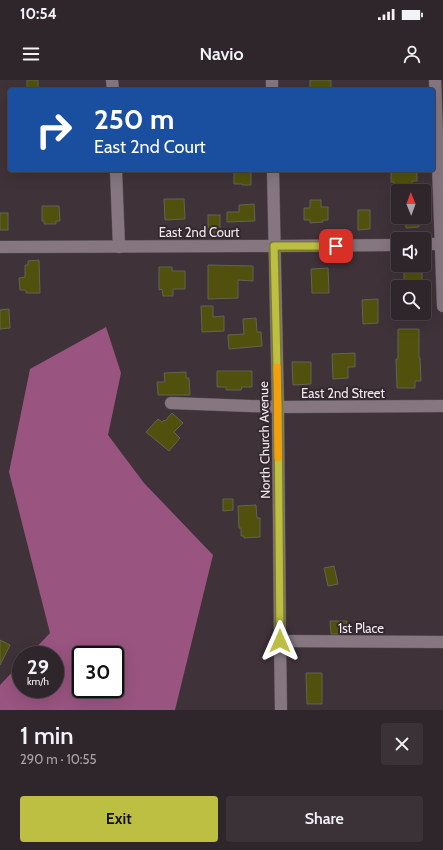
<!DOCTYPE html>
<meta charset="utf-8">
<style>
body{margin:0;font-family:Cabin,sans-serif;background:#3b3237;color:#f1f3f6;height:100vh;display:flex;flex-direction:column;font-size:15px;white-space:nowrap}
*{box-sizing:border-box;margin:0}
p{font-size:13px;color:#a7a5a9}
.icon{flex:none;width:22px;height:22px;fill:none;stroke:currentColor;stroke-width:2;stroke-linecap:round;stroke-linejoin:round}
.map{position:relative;height:630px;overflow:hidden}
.panel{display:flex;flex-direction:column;background:#2f262b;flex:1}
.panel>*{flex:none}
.top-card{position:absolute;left:8px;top:8px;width:427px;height:84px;border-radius:4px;box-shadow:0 4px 16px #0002,0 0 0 1px #4a4347;background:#1a4fa0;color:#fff;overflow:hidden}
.needle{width:26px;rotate:359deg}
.fabs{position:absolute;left:391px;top:104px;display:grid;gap:8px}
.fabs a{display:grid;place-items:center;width:40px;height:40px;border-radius:4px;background:#2f262b;box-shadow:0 4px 16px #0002,0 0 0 1px #4a4347;font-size:20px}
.speed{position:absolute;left:12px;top:566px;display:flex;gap:8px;font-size:20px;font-weight:700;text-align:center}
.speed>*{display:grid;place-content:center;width:52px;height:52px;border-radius:50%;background:#2f262b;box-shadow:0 4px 16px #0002,0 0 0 1px #4a4347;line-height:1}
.speed small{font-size:10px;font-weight:400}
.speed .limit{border:2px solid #111;border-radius:6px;background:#fff;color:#111}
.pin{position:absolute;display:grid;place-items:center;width:34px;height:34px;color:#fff;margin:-17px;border-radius:8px;box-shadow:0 2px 6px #0006}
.me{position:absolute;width:44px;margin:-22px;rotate:0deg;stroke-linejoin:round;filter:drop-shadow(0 0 3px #0008)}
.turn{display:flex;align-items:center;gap:14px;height:84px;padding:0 20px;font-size:18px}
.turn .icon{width:52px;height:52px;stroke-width:2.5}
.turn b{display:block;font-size:28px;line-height:34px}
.round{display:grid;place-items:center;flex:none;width:42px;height:42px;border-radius:4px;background:#3b3237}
.summary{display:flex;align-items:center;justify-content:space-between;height:68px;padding:0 20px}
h1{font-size:24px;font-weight:600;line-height:30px}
.button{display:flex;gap:8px;margin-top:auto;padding:8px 20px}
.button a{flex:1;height:46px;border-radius:4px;background:#bdbf42;color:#111;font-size:16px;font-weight:600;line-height:46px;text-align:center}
.button a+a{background:#3b3237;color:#f1f3f6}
.status{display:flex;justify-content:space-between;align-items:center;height:28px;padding:0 20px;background:#2f262b;direction:ltr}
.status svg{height:11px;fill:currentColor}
header{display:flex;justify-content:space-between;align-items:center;height:52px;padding:0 20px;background:#2f262b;font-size:18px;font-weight:600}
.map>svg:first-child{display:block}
.water{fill:#995480;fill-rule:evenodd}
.building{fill:#51510d;stroke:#626354}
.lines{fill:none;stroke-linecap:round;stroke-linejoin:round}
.street-casing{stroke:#5a4f56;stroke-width:13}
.street{stroke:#85767f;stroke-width:12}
.route-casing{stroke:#7b7c2b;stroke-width:10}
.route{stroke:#bdbf42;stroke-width:7}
.slow{stroke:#f59e0b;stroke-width:7}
.labels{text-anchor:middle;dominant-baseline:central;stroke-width:4;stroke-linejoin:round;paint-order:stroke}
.street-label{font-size:13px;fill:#f2e9ee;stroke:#34282f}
</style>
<div class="status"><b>10:54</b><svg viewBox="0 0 49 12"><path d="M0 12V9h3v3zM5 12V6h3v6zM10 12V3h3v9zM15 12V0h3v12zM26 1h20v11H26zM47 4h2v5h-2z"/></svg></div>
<header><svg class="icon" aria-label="menu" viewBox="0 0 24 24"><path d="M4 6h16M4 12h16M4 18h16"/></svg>Navio<svg class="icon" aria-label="person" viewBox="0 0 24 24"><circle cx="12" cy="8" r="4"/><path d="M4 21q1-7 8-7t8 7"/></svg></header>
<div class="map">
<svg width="443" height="630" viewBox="0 0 443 630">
<rect width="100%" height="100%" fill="#3f3239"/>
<path class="water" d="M106 247 121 293 108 355 144 403 213 475 175 630H0V605L21 583V609H55V575H29L50 553 9 392 30 289ZM81 575H115V609H81Z"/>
<g class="building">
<polygon points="27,0 38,0 38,8 27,9"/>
<rect x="310" y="0" width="21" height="10"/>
<polygon points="242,90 251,90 251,105 242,105 242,104 234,104 234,92 242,91"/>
<polygon points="391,90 417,90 417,101 412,101 412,106 394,107 394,102 391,102"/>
<polygon points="164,119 184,119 185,139 165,140"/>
<polygon points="310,120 321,120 321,127 328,127 328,140 323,140 323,142 310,143 310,140 304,140 304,128 310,128"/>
<polygon points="254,124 255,141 227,142 227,132 239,132 239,125"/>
<polygon points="42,126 59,126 60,141 56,141 56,144 44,144 44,141 42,141"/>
<polygon points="358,130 370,130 370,149 358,150"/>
<rect x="0" y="133" width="8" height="17"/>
<rect x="208" y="135" width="12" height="19"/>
<polygon points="405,137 419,137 419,147 406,148"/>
<polygon points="39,180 40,213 26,213 26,210 20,210 19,198 25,197 25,185 28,185 28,181"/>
<polygon points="208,185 253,186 253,201 238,200 238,218 208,219"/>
<rect x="404" y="185" width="18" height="16"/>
<polygon points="159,187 172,187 172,191 185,191 185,209 173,209 173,216 163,216 162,209 159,210"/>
<polygon points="328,188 329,213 312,213 311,189"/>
<polygon points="378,219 378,243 363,244 362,220"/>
<polygon points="201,226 213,226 213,237 224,236 224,251 202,252"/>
<polygon points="9,229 10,248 0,249 0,230"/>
<polygon points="256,238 257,252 261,252 262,266 229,269 228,255 244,254 243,239"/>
<polygon points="398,249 419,249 419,278 420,278 421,301 415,301 415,308 397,308 396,279 398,279"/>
<polygon points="355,273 355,287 348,287 348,298 333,299 332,274"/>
<polygon points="292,282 311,282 311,304 293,305"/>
<polygon points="217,291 252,291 252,307 242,307 241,310 226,310 226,307 217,307"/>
<polygon points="186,292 186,298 189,298 190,315 158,315 157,302 165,302 164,293"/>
<polygon points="172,333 183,343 174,352 180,358 169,371 146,352 158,339 162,342 164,340 165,341"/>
<polygon points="223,419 233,419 233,430 223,431"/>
<polygon points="256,425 257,438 260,438 260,457 244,458 244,456 241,456 241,448 239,448 238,426"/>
<polygon points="334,486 338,504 328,506 324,488"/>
<polygon points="330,541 347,541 347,554 331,554"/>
<polygon points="0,560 10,565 0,585"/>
<polygon points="306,593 322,593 322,624 307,624"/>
</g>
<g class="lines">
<g class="street-casing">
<g id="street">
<polyline points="112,0 113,10"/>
<polyline points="272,0 272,10"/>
<polyline points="435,0 443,226"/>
<polyline points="116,90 119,167"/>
<polyline points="273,90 278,327 280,561 281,630"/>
<polyline points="424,164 443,164"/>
<polyline points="0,167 275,166 398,165"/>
<polyline points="171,323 278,327 443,326"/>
<polyline points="280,561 443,562"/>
</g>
</g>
<use href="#street" class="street"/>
</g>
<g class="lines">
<g class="route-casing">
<polyline id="route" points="280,561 278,327 274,166 336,166"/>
</g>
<use href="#route" class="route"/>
<polyline class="slow" points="277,287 278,378"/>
</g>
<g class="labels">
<g class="street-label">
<text x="199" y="152">East 2nd Court</text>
<text x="343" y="313">East 2nd Street</text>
<text transform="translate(264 360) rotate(-91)">North Church Avenue</text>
<text x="361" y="548">1st Place</text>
</g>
</g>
</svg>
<div class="fabs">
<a><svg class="needle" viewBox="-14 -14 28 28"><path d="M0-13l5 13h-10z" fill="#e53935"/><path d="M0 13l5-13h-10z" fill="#a7a5a9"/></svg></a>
<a><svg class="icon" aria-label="sound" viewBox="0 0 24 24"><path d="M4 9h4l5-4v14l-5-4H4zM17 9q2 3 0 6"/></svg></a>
<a><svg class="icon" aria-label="search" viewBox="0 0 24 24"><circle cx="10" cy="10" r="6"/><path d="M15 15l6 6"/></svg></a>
</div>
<div class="speed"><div>29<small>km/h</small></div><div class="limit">30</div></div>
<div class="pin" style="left:336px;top:166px;background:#d93025"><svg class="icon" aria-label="arrive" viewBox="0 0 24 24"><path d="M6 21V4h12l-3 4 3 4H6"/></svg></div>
<svg class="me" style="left:280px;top:561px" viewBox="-20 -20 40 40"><path d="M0-17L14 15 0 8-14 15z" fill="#bdbf42" stroke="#fff" stroke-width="4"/></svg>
<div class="top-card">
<div class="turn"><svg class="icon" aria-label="right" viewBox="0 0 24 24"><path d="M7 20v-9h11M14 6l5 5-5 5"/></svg><div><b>250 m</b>East 2nd Court</div></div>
</div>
</div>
<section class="panel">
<div class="summary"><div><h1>1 min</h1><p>290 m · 10:55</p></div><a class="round"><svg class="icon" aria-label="close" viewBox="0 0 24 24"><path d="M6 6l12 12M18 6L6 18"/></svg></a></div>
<div class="button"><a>Exit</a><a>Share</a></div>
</section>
